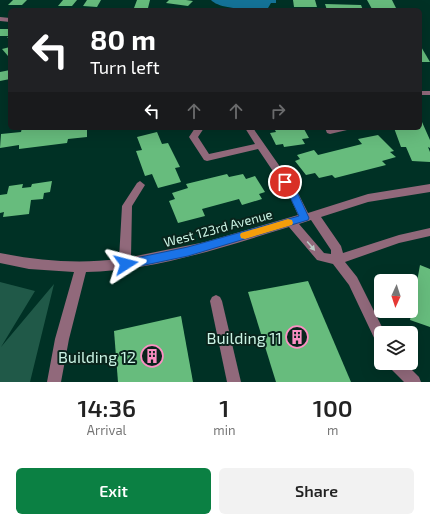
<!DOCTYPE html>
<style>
body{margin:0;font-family:"Exo 2",sans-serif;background:#f2f2f2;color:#222;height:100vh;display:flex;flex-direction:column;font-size:15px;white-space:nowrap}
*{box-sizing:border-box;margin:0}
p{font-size:13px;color:#767676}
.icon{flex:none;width:22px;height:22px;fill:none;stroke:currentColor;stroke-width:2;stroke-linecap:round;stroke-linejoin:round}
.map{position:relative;height:382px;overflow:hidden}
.sheet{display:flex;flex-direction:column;background:#fff;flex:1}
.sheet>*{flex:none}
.top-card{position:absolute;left:8px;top:8px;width:414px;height:122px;border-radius:6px;box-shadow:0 4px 16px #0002;background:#202124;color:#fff;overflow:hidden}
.needle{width:26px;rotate:183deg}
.fabs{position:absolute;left:374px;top:274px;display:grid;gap:8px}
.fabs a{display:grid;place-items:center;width:44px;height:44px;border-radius:6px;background:#fff;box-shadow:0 4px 16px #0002;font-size:20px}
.pin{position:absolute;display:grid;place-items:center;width:34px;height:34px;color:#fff;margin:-17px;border:2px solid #fff;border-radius:50%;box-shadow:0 1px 4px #0007}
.me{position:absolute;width:44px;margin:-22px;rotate:81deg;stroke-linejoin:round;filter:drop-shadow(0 0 3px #0008)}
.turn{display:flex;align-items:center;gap:14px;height:84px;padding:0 16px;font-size:18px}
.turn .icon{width:52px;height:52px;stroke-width:2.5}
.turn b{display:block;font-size:28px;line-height:34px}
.lanes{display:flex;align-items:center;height:38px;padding:0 16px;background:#0003;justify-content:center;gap:20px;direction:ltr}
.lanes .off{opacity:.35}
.eta{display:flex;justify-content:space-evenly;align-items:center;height:68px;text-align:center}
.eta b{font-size:24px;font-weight:600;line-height:28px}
.cta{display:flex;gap:8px;margin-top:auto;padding:8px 16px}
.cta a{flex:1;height:46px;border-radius:6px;background:#0b8043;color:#fff;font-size:16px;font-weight:600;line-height:46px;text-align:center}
.cta a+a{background:#f2f2f2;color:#222}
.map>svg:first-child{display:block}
.green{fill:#205948}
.water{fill:#147398}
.building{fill:#67bc7d}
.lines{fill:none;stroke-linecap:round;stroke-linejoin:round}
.minor{fill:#91697b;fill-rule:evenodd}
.oneway{fill:#bacac5}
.route{fill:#1a73e8;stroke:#114b97}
.slow{fill:#f59e0b}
.labels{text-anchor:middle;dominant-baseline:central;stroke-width:4;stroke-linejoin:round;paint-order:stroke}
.street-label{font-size:13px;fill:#cbf4e5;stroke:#09241c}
.near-poi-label{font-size:16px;fill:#cbf4e5;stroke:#09241c;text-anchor:end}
</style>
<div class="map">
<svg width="430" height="382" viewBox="0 0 430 382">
<rect width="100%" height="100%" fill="#003125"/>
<polygon class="green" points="0,282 35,291 1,347 54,284 30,382 0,382"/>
<path class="water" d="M211 0H276V3H271L268 8C255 10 220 10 211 0Z"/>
<g class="building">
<polygon points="13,0 27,0 22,5 8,5"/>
<polygon points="63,0 77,0 72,6 58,6"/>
<polygon points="87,0 101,0 97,7 83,6"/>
<polygon points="137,0 150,0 148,8 134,8"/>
<polygon points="169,0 186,0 193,1 188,6 166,3"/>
<polygon points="293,0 315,0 317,7 294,7"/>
<polygon points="367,0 392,0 397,10 372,9"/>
<polygon points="325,4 361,5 363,10 327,10"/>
<polygon points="0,29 10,29 10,38 7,38 9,36 0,36"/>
<polygon points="420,45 430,62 420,62"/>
<polygon points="10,47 10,56 8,56 2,49"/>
<polygon points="10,70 10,79 0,81 0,72"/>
<polygon points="420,122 422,122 430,140 430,148 428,147 430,152 430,162 412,161 406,147 401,147 394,128 420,128"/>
<polygon points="22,128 87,128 87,137 68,139 67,143 19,149 19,145 0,148 1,134 21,132"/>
<polygon points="274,128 308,128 304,129 309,138 302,139 305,144 284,147 283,144 276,145 270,133 276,132"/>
<polygon points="157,132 162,144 168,143 180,167 175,168 181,182 158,188 152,174 145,176 136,151 142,150 137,137"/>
<polygon points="378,135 394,151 390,152 396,157 382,161 386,165 335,178 332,175 319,178 315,173 306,175 295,161 300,159 297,155 314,150 318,155 362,144 358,139"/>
<polygon points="227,174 229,177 243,174 246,179 255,176 265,192 259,194 262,199 242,205 239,199 202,209 205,216 178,223 169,201 175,199 172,193 188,188 186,184"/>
<polygon points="52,181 50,192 44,193 43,199 31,200 29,214 3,217 4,212 0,213 0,195 7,194 9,186 23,184 22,188 31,187 32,184"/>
<polygon points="420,265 430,269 430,327 410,320"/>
<polygon points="308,281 351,382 276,382 248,292"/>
<polygon points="181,316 193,382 118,382 114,331"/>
</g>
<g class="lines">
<g class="minor">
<polygon points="0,17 10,18 10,22 0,21"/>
<rect x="420" y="91" width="10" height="4"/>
<path d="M195 128H204L198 137 209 154 255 144 245 128H253L297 191 308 213 368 194 430 184V192L368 202 321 217 341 246 343 253 399 235 430 228V236L399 243 345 262 357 277 385 333H381V344L376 342 349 285 333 264 317 260 289 227C223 247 154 271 86 272L69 339 61 382H47L55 339 74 272 29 269 0 263V253C40 261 79 264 119 259L122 206 137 183 140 181 145 185 132 206 131 257 205 242 298 215 289 195 258 149 207 161 204 160 189 137ZM311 220 331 250V254L324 253 299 224Z"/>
<polygon points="325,128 348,128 347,130 330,134 327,133"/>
<polygon points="216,295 220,297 222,301 241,382 227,382 210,301 212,297"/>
<polygon points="388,363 405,363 419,377 421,382 404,382 390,368"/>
</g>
</g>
<defs><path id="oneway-solid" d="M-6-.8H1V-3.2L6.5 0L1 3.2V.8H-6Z"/></defs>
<use class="oneway" href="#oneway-solid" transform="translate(311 246) rotate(50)"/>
<polygon class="route" points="285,178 288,179 298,194 309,218 308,220 188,256 126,269 122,267 120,264 122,261 126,260 188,247 299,216 289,195 281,182"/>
<polygon class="slow" points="288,219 292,220 293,223 292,225 245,239 241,238 240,235 241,233"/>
<defs>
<g id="building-ring" transform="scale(1.15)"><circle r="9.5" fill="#09241c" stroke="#fc8fc3" stroke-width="1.5"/><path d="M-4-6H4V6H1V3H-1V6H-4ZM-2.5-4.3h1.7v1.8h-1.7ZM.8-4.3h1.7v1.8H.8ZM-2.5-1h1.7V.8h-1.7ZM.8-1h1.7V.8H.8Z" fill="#fc8fc3"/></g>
</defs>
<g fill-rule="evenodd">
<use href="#building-ring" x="297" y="337"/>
<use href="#building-ring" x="152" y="356"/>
</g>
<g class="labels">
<g class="street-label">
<text transform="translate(218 228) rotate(-15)">West 123rd Avenue</text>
</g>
<g class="near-poi-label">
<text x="282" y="337">Building 11</text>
<text x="136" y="356">Building 12</text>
</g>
</g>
</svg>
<div class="fabs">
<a><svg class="needle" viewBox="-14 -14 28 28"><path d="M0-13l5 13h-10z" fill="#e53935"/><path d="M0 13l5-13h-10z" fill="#767676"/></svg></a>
<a><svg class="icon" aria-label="layers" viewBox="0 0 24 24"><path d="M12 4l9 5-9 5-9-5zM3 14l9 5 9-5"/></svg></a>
</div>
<div class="pin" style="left:285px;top:182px;background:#d93025"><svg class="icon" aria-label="arrive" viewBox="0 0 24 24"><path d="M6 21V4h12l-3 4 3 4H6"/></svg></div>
<svg class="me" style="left:126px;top:264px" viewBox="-20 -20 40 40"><path d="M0-17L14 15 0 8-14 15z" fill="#1a73e8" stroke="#fff" stroke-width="4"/></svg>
<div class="top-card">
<div class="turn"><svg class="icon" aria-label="left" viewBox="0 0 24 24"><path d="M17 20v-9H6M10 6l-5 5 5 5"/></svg><div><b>80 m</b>Turn left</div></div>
<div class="lanes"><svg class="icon" aria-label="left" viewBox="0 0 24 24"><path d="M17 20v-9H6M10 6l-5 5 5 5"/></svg><svg class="icon off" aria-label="ahead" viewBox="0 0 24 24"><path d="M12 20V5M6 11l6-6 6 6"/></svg><svg class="icon off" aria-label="ahead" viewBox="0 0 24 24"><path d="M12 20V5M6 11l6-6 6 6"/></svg><svg class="icon off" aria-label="right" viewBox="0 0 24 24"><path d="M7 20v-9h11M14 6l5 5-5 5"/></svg></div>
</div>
</div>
<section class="sheet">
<div class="eta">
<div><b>14:36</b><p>Arrival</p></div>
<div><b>1</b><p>min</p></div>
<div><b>100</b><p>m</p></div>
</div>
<div class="cta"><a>Exit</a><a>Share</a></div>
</section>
